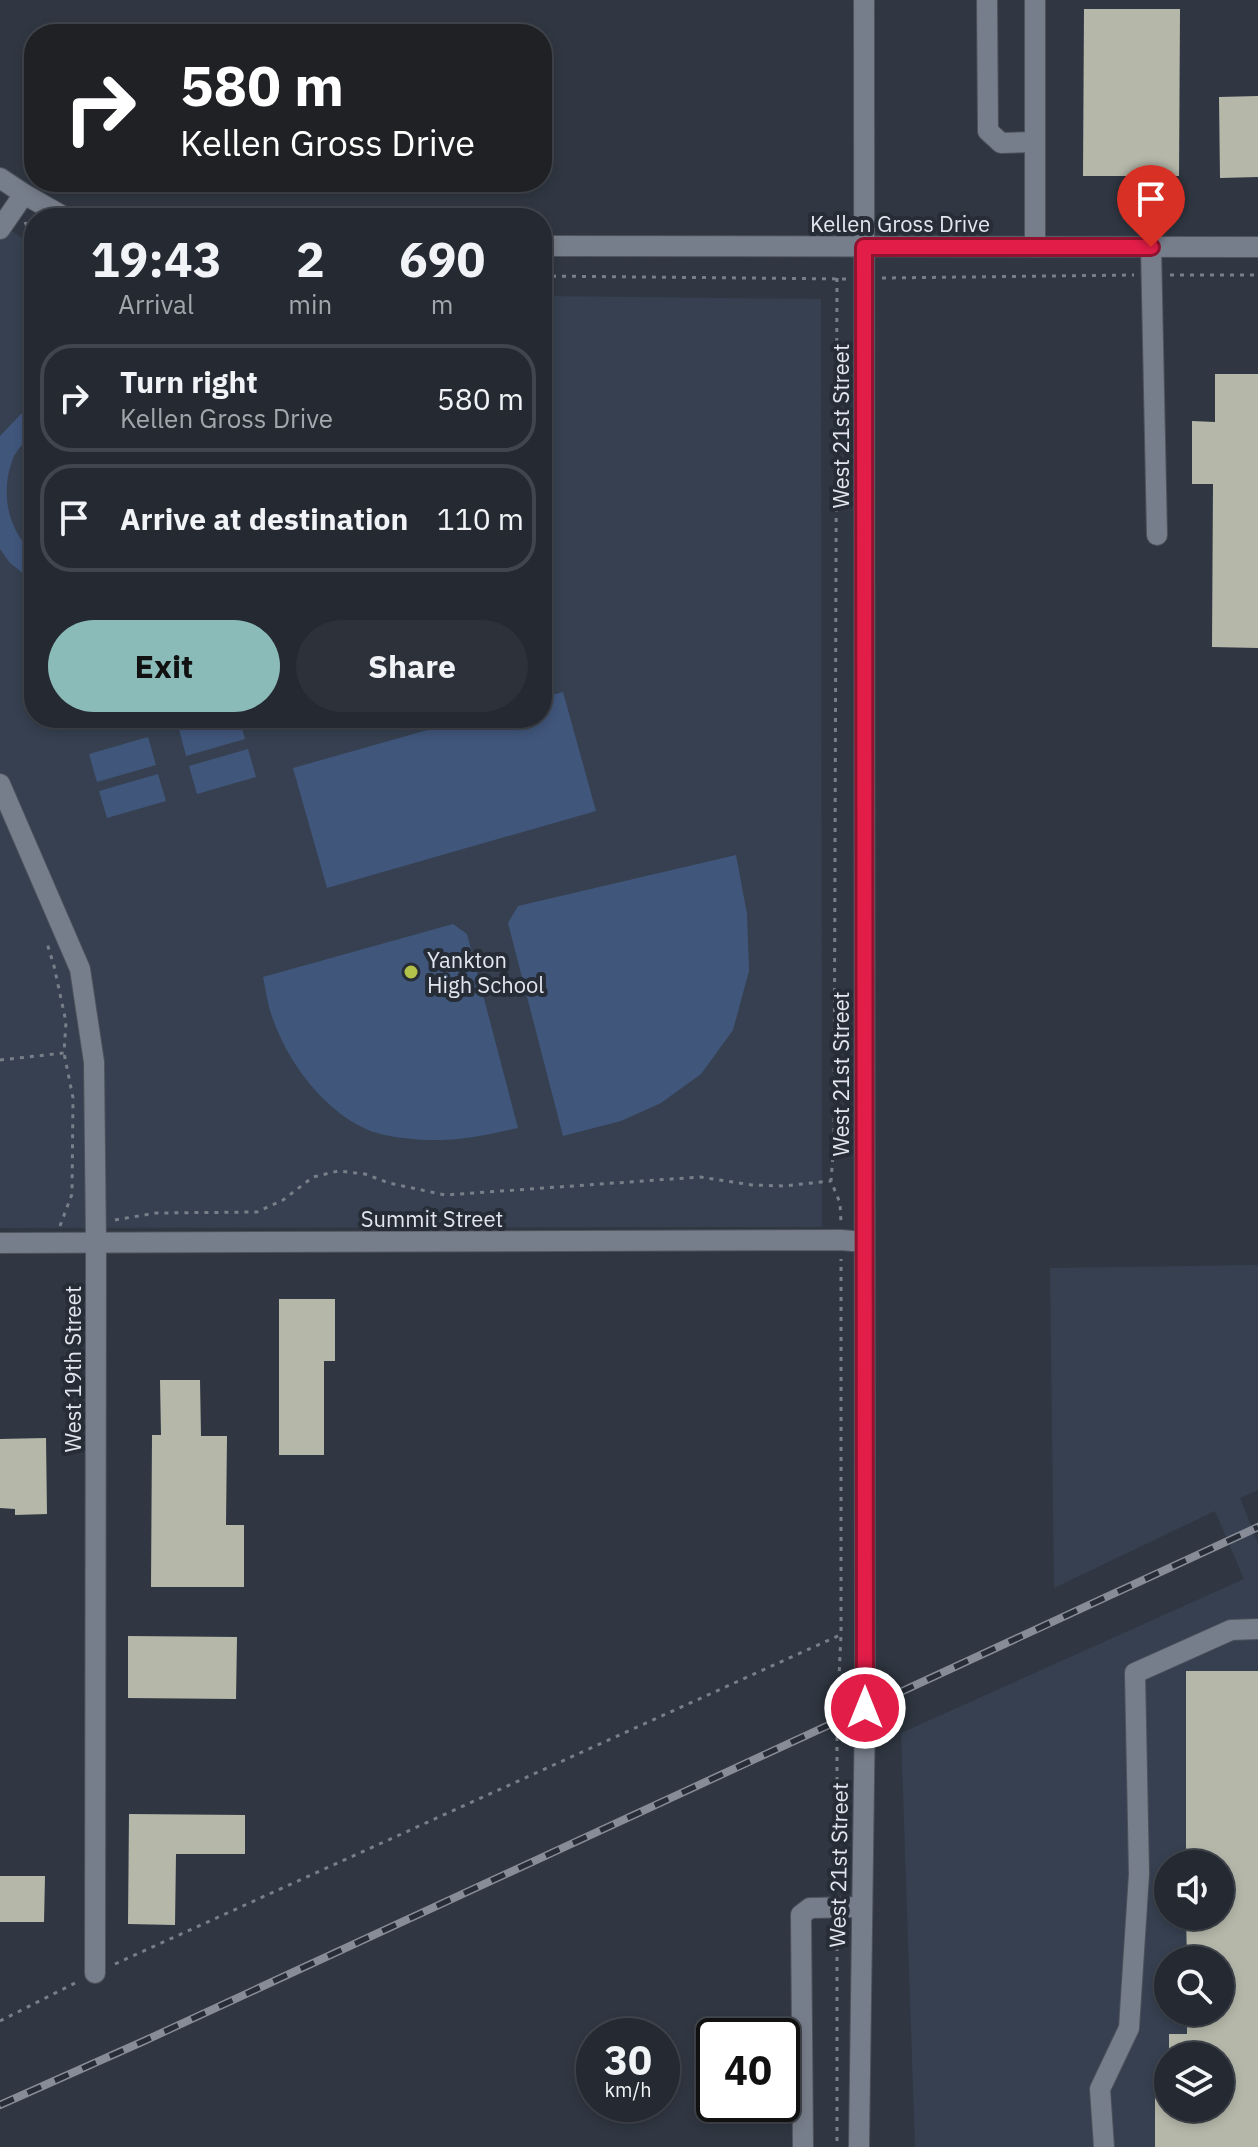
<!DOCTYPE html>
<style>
body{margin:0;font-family:"IBM Plex Sans",sans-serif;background:#2c313a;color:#f1f3f6;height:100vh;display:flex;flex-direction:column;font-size:30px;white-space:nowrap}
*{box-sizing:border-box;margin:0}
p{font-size:26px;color:#a3a6ac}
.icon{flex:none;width:44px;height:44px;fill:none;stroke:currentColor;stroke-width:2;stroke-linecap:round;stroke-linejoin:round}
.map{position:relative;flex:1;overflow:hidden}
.panel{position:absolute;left:24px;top:208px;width:528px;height:520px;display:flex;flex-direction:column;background:#242932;border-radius:32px;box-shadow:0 4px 12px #0003,0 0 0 2px #41454d}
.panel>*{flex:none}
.hud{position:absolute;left:24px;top:24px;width:528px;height:168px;border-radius:32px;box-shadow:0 4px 12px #0003,0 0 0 2px #41454d;background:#202124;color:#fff;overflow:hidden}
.tools{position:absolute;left:1154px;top:1850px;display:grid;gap:16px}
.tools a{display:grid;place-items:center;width:80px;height:80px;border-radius:50%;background:#242932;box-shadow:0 4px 12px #0003,0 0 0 2px #41454d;font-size:40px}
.speed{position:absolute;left:576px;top:2018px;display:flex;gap:16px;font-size:40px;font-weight:700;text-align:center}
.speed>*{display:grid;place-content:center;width:104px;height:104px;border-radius:50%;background:#242932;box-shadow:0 4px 12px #0003,0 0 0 2px #41454d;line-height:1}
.speed small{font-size:20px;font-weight:400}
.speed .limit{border:4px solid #111;border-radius:12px;background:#fff;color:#111}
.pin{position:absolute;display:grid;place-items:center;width:68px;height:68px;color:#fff;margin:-82px -34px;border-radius:50% 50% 50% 0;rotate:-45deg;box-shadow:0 0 8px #0007}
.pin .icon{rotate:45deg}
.me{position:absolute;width:88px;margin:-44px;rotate:0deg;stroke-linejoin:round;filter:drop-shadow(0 0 6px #0008)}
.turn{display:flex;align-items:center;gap:28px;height:168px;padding:0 24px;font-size:36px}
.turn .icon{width:104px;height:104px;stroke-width:2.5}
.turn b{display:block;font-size:56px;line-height:68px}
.eta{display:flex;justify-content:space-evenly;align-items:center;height:136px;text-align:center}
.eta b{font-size:48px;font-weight:700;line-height:56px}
.button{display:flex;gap:16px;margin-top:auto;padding:16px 24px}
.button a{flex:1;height:92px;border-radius:48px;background:#8bbbb9;color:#111;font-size:32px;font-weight:700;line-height:92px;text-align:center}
.button a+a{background:#2c313a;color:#f1f3f6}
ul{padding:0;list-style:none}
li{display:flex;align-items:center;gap:24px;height:108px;margin:0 16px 12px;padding:0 8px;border:4px solid #41454d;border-radius:32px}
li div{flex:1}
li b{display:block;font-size:30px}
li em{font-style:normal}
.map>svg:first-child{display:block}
.built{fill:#364050;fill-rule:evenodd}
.green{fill:#40567b}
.building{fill:#b5b8a9}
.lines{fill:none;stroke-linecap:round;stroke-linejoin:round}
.minor-casing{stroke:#4d525b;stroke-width:22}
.path{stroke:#797f89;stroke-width:3;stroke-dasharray:4 6;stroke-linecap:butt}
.minor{stroke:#777e8b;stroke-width:20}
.rail-casing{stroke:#878c96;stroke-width:8}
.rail{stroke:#262d37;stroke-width:5;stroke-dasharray:15;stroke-linecap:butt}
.route-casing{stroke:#92132f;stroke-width:20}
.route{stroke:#e11d48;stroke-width:14}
.poi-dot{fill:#b3c24b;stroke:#262d37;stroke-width:3}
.labels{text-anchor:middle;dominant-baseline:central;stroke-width:8;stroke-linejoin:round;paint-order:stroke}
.street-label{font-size:22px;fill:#e2e6ee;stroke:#262d37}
.poi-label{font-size:22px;fill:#e2e6ee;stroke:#262d37;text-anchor:start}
</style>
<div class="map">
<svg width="1258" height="2147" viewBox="0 0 1258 2147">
<rect width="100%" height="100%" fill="#303742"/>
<g class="built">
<polygon points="0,223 34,246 34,718 542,718 542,296 821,299 822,1227 0,1228"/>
<path d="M1258 1265V1490L1240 1498 1258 1544V2147H915L901 1733 1244 1579 1215 1511 1054 1588 1050 1268ZM1168 1864H1220V1916H1168ZM1168 1960H1220V2012H1168ZM1168 2056H1220V2108H1168Z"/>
</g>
<g class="green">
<path d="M34 405V432C26 440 19 447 14 456 0 489 6 530 34 553V582L10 563 0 549V436L21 414Z"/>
<polygon points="563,692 596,811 327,888 293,768 470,718 542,718 542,698"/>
<polygon points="216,718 239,718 245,739 186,756 179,729"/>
<polygon points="148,737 156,765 97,782 89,754"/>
<polygon points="248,749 256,777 197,794 189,766"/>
<polygon points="158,774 166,801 107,818 99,791"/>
<polygon points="736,855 747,914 749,971 733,1030 701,1074 661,1103 621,1121 563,1136 508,923 518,906"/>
<path d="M453 924 467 934 518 1128C498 1132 478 1137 457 1139 435 1142 387 1139 366 1129 320 1108 283 1056 269 1007 267 998 265 987 263 977Z"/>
</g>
<g class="building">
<polygon points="1084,9 1180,9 1179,176 1083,176"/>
<polygon points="1258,96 1258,177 1220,178 1219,97"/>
<polygon points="1215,374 1258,374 1258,648 1212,647 1213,484 1192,484 1192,421 1215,422"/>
<polygon points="279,1299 335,1299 335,1361 324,1361 324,1455 279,1455"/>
<polygon points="160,1380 200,1380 201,1436 227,1436 226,1525 244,1525 244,1587 151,1587 152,1435 161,1435"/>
<polygon points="46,1438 47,1514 15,1515 15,1509 0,1508 0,1439"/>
<polygon points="128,1636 237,1637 236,1699 128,1698"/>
<polygon points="1186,1671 1258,1671 1258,2147 1155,2147 1155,2092 1168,2085 1168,2108 1220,2108 1220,2059 1226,2056 1169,2056 1169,2034 1187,2034 1187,2012 1220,2012 1220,1960 1187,1960 1186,1916 1220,1916 1220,1864 1186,1864"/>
<polygon points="129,1814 245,1815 245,1854 176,1854 175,1925 128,1924"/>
<polygon points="0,1876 45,1876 44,1922 0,1922"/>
</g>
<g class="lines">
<g class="minor-casing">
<g id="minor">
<polyline points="987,0 988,131 1001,143 1035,142"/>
<polyline points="1035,0 1035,247"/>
<polyline points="0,178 24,194 66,218"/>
<polyline points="0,229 24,194"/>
<polyline points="542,246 1258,247"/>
<polyline points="1151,247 1157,535"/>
<polyline points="0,784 80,969 94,1062 96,1243 95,1973"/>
<polyline points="0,1243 841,1240 864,1242"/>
<polyline points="803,2147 801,1915 810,1908 861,1907"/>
<polyline points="859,2147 865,1708 864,0"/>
<polyline points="1104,2147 1100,2089 1129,2028 1139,1874 1135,1673 1231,1630 1258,1629"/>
</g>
</g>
<g class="path">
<polyline points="25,222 30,233 34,231"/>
<polyline points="1170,275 1258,275"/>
<polyline points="542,276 846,279"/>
<polyline points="837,278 834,1142 831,1181 840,1203 841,1223"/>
<polyline points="882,278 1134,275"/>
<polyline points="0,1060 64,1053 66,1022 54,966 47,943"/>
<polyline points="115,1220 156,1213 257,1212 283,1200 313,1177 338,1171 365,1174 389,1183 445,1195 700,1177 752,1185 783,1186 831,1181"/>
<polyline points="60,1226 72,1194 73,1098 64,1053"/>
<polyline points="837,1891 837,1719 841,1635 841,1259"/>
<polyline points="837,1927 837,2147"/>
<polyline points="115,1964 840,1635"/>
<polyline points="0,2021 79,1981"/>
</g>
<use href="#minor" class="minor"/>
<g class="rail-casing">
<polyline id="rail" points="0,2105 144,2041 1258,1527"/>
</g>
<use href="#rail" class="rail"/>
</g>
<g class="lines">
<g class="route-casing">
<polyline id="route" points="865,1708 864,247 1151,247"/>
</g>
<use href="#route" class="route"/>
</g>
<circle class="poi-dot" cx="411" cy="972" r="8"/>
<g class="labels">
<g class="street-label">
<text x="900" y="223">Kellen Gross Drive</text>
<text transform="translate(840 426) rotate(-90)">West 21st Street</text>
<text transform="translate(840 1074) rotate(-90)">West 21st Street</text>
<text x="432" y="1218">Summit Street</text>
<text transform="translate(72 1369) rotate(-90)">West 19th Street</text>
<text transform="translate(838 1865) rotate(-89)">West 21st Street</text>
</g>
<g class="poi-label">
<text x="427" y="959">Yankton<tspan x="427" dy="25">High School</tspan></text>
</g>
</g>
</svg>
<div class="tools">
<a><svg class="icon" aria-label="sound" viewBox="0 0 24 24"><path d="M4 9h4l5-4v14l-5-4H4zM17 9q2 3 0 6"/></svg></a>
<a><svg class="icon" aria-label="search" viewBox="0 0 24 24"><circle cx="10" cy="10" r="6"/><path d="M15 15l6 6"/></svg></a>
<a><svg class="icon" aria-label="layers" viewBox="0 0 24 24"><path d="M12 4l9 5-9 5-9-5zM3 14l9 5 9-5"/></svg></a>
</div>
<div class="speed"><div>30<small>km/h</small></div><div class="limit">40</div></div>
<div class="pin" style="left:1151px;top:247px;background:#d93025"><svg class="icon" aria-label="arrive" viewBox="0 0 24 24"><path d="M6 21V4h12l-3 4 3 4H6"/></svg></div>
<svg class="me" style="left:865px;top:1708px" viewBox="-20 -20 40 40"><circle r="17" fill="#e11d48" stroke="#fff" stroke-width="3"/><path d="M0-11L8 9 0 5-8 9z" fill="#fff"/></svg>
<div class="hud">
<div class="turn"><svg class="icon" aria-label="right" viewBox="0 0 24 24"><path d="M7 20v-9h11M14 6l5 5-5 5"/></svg><div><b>580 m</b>Kellen Gross Drive</div></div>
</div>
<section class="panel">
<div class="eta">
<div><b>19:43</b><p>Arrival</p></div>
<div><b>2</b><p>min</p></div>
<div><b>690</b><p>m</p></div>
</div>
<ul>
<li><svg class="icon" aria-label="right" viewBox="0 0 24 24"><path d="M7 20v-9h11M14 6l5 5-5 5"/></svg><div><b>Turn right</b><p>Kellen Gross Drive</p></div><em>580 m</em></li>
<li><svg class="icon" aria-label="arrive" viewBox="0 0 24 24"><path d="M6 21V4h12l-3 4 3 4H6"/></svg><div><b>Arrive at destination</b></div><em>110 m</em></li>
</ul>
<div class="button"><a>Exit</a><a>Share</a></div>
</section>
</div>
